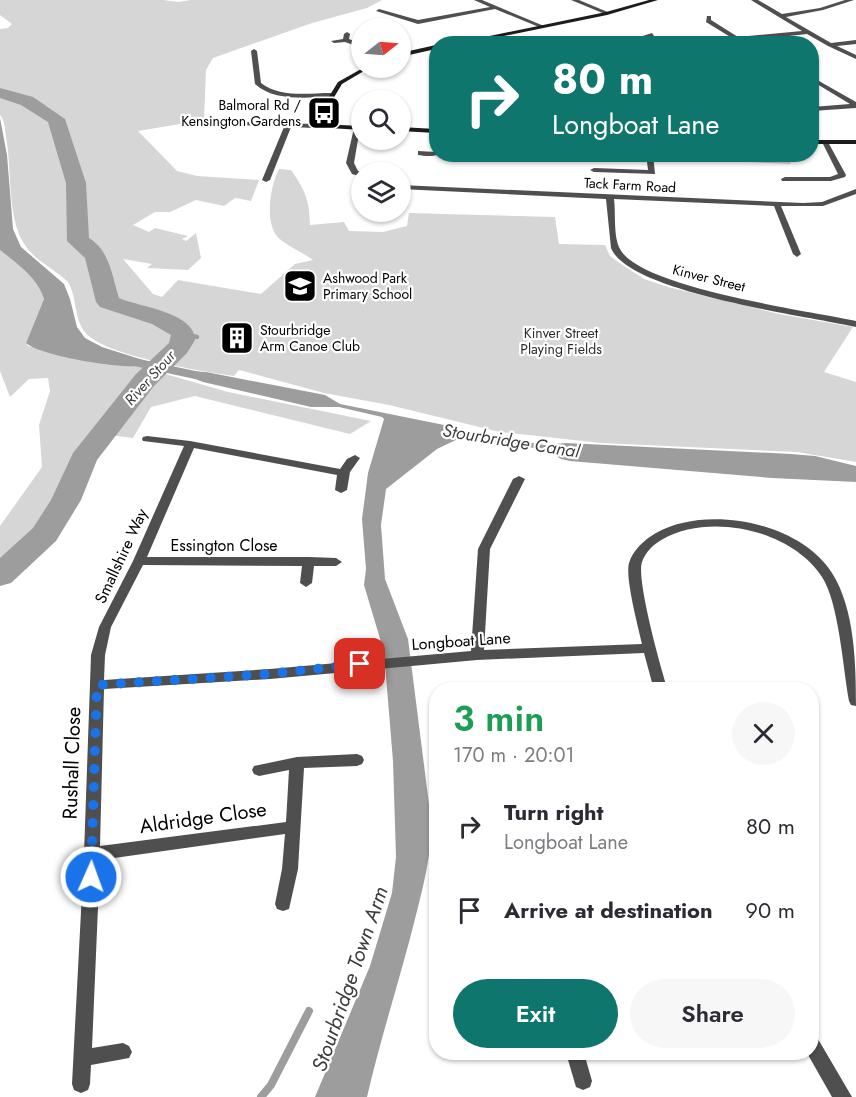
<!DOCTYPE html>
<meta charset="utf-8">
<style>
body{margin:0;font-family:Jost,sans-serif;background:#f7f7f7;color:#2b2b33;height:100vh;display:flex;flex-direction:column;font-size:22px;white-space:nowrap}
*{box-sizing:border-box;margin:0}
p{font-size:20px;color:#7c7c81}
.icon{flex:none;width:33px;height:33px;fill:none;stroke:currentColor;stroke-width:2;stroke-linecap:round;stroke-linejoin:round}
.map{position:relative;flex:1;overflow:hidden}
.panel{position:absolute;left:429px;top:682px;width:390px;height:378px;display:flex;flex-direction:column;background:#fff;border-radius:24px;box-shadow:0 2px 4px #0004}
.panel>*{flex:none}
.top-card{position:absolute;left:429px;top:36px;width:390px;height:126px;border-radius:24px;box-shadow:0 2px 4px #0004;background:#0f766e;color:#fff;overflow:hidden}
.needle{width:39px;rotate:73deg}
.buttons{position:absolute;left:351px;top:18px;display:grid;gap:12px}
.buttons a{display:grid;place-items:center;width:60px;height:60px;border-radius:50%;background:#fff;box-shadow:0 2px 4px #0004;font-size:30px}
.pin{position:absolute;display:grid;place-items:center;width:51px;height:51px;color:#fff;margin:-26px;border-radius:12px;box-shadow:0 3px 9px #0006}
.me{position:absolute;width:66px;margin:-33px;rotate:2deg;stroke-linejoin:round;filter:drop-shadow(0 0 4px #0008)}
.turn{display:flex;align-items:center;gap:21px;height:126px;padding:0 24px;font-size:27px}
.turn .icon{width:78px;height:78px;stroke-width:2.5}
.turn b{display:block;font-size:42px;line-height:51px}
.round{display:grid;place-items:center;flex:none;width:63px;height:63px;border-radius:32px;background:#f7f7f7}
.summary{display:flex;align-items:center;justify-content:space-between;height:102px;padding:0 24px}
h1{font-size:36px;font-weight:600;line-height:45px;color:#1e9e55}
.action{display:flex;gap:12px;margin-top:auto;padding:12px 24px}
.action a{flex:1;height:69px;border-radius:36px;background:#0f766e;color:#fff;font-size:24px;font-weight:600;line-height:69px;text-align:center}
.action a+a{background:#f7f7f7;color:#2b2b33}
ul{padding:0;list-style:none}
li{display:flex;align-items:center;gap:18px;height:84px;padding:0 24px}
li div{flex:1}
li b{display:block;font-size:22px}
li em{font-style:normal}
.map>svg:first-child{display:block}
.green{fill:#d6d6d6}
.water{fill:#9d9d9d}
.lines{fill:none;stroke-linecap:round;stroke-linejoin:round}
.stream-far1{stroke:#9d9d9d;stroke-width:4.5}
.stream{stroke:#9d9d9d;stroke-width:8}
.canal{fill:#9d9d9d;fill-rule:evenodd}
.river{fill:#9d9d9d;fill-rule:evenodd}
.street{fill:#4f4f4f;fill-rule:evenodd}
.secondary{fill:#1c1c1c;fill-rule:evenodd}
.route{stroke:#1a73e8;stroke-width:10;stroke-dasharray:0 18}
.labels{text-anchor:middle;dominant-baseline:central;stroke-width:4.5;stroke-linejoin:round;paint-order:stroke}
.far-poi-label{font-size:14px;fill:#000;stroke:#fff;text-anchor:start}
.far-street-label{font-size:14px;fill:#000;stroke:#fff}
.far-park-label{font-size:14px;fill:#2d2d2d;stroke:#fff}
.far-water-label{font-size:15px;font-style:italic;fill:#3e3e3e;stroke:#fff}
.street-label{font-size:16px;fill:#000;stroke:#fff}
.water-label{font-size:18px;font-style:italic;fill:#3e3e3e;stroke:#fff}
.near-street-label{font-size:20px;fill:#000;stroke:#fff}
.near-water-label{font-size:21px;font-style:italic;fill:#3e3e3e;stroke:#fff}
</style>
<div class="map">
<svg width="856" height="1097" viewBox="0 0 856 1097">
<rect width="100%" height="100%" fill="#fff"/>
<g class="green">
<path d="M0 0H163L179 2 190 0H382L367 8 312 23 213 58 206 70 204 120 138 131 177 171 197 176 259 180 251 201 235 198 224 206 196 200 170 212H155L133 225 149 232 155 228 188 236 182 239 186 241 196 233 201 258 188 270 147 268 152 264 123 259 153 294 162 297 178 280 261 294 295 264 313 260C304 253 291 248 281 240 263 227 270 186 279 169L291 170C306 192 309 199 310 225L344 222 349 231 383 232 407 226 409 213 555 217 559 244 605 245 610 256 621 264 644 279 668 287 779 314 853 327 824 372 856 382V462L797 452 601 443 500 432 389 405 324 393 239 370 234 376C202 371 102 356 84 331 74 317 77 297 68 282 55 269 33 260 23 242 7 215 12 168 6 137 5 129 5 121 0 115V29L8 28 12 24 0 15Z"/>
<polygon points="701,155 787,155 791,164 702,160"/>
<path d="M0 250C17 264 37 277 44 299L26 343 28 346 85 360 141 367 228 392 371 421 350 434 195 396 151 407 133 438 101 434 83 459 66 500 45 534 0 576V526L42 467 39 425 50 391 48 378 29 379 10 397 0 371Z"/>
</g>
<g class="water">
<path d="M0 118 7 155 13 229 21 247 64 284 70 299 77 327 85 338 102 347 146 361 148 365C129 371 40 356 26 343L44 299C37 277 17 264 0 250Z"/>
<path d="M172 370 206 372 325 395 340 404 454 427 465 433 545 445 566 443 791 454 815 456 856 466V482L772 478 570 461 561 459 547 450 462 437 437 449 386 489 381 525 385 579 408 639 431 820C432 853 424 883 416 915 401 976 381 1036 367 1097H315L370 966 392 893 396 857 393 761 384 652 364 585 366 569 362 519 368 473 384 419 382 417 339 407H311L203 382Z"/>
</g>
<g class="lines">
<polyline class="stream-far1" points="183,334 197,337"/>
<polyline class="stream" points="261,1097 271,1085 309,1011"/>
<polygon class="canal" points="125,356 200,372 202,375 195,379 120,363 118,360 120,357"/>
<path class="river" d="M0 88 33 97 65 119 86 183 89 238C110 251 112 276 119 298 139 307 195 312 195 340L187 353 154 386 97 460 81 500 56 541 11 583 0 586V558L33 528 51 500 73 453 136 374 169 343 171 335 152 324 100 307 96 302 85 258 67 241 66 183 48 122 21 105 0 98Z"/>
<g class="street">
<polygon points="474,0 482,0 544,26 539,27 495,9 418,24 376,11 379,9 418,20 490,7"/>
<polygon points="571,0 579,0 610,13 605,14"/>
<polygon points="751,0 758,0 782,14 820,8 845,0 854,0 823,10 786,17 831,43 856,40 856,44 837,46 856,55 856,59 828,46 807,34 715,44 732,38 706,22 707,16 711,16 711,20 738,37 802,31"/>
<polygon points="347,32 350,34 349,39 362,44 362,48 345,42 334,43 331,41 343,39 344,34"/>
<polygon points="652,33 654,36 629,44 618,44"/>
<path d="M254 49 257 51 261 83C280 98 308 93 331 93L334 95 331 97C306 97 275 102 255 84L251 51Z"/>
<polygon points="812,77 856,102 856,108 812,111 812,107 850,104 812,81"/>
<polygon points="208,121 314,124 317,126 314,128 291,127 270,180 266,182 262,180 284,127 210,124 207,122"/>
<polygon points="357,126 360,128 354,163 358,171 362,172 362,177 352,174 346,163 354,128"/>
<polygon points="825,140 828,142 846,175 845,177 831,181 782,181 781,179 785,177 830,177 838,174 822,142"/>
<path d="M418 151 436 152V154H439C434 157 424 156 418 155Z"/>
<polygon points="447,154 467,154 464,156"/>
<polygon points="646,154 653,154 655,174 594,172 590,170 594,168 648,170"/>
<path d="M400 185 803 203 822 202 856 189V194L823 206H781L801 254 797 257 793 254 774 206 614 199C616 214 613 236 620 249 640 288 811 311 856 321V327C809 316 629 293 611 248L606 199 400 189Z"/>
<path d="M147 436 190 441 340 469 347 459 355 455 360 458 350 472 347 490 341 493 335 490 337 475 194 448 147 557H309L336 558 342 562 336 566H314L312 583 306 587 300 583 302 566 143 565 111 627 105 655 104 680 270 669 471 651 478 549 513 479 519 476 525 479 490 549 484 650 642 644C638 626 625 578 629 563 633 550 644 540 656 533 706 504 800 522 832 573 855 609 856 665 856 706L851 705 849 701C843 669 839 603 822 577 792 530 710 512 663 539 654 544 646 551 642 562 636 579 661 669 668 690H654L644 653 477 660 270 679 104 689 100 846 286 822 289 770 259 776 254 774 252 770 254 766 297 757 357 754 362 756 364 760 362 764 357 766 304 768 298 869 289 909 283 911 277 909 275 904 282 869 285 834 100 860 92 1048 123 1043 129 1046 132 1052 129 1058 91 1065 90 1084 88 1090 81 1093 74 1090 72 1084 84 854 91 655 99 627 133 561 184 446 143 441 142 439 143 437Z"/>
<polygon points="812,1036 818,1039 852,1097 832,1097 807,1053 812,1053"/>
<polygon points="566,1053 584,1053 592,1081 590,1087 583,1090 576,1087"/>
</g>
<g class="secondary">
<polygon points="649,0 658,0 607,15 465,44 451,44 606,12"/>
<polygon points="436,45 436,49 400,57 400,53"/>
<polygon points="363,68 369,68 342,84 318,124 362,126 362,130 312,127 311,126 338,82"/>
<polygon points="400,127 436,129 436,133 400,131"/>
<rect x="812" y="140" width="44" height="4"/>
</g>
</g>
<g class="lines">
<polyline class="route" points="91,877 97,685 270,674 360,664"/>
</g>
<defs>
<g id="bus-square" transform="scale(1.725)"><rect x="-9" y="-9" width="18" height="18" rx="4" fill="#000" stroke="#fff"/><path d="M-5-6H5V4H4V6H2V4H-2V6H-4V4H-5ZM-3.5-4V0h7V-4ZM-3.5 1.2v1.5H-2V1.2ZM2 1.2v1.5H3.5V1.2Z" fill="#fff"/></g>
<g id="school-square" transform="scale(1.725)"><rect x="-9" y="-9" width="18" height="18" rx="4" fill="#000" stroke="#fff"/><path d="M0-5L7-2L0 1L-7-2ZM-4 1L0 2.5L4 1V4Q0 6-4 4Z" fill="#fff"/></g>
<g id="building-square" transform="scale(1.725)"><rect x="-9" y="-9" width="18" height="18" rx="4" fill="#000" stroke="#fff"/><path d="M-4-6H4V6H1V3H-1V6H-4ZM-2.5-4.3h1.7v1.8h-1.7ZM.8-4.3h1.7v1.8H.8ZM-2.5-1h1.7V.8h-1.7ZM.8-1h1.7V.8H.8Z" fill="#fff"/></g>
</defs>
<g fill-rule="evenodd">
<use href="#bus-square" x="324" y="113"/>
<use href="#school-square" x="300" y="286"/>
<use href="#building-square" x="237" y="338"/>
</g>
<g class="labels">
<g class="far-poi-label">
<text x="301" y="105" text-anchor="end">Balmoral Rd /<tspan x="301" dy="16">Kensington Gardens</tspan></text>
<text x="323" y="278">Ashwood Park<tspan x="323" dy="16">Primary School</tspan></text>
<text x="260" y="330">Stourbridge<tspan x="260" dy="16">Arm Canoe Club</tspan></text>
</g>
<g class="far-street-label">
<text transform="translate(630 185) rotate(3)">Tack Farm Road</text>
<text transform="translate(709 278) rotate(14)">Kinver Street</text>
</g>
<g class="far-park-label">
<text x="561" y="333">Kinver Street<tspan x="561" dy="16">Playing Fields</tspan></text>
</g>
<g class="far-water-label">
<text transform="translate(150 378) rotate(-48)">River Stour</text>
</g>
<g class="street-label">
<text x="224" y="545">Essington Close</text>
<text transform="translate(121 556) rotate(-65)">Smallshire Way</text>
<text transform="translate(461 641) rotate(-4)">Longboat Lane</text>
</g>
<g class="water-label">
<text transform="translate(511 441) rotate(9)">Stourbridge Canal</text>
</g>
<g class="near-street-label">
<text transform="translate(72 763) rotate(-88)">Rushall Close</text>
<text transform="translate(203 818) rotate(-8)">Aldridge Close</text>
</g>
<g class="near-water-label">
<text transform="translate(350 979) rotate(-71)">Stourbridge Town Arm</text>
</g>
</g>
</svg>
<div class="buttons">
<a><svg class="needle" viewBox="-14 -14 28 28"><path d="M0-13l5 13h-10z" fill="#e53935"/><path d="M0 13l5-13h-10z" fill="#7c7c81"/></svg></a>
<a><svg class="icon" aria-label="search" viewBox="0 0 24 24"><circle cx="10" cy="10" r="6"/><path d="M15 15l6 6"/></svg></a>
<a><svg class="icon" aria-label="layers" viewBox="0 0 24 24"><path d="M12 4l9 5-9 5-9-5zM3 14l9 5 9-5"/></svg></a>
</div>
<div class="pin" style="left:360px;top:664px;background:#d93025"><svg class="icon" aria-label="arrive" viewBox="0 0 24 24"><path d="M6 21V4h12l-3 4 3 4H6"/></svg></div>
<svg class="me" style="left:91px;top:877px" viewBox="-20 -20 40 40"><circle r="17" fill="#1a73e8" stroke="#fff" stroke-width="3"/><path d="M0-11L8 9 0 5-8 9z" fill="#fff"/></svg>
<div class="top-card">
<div class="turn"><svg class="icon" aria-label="right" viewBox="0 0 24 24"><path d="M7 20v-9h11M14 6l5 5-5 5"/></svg><div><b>80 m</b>Longboat Lane</div></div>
</div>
<section class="panel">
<div class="summary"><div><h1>3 min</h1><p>170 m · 20:01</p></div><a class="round"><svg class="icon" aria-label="close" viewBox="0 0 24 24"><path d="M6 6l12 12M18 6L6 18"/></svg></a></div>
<ul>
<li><svg class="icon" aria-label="right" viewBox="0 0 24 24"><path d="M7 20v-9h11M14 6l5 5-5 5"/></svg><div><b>Turn right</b><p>Longboat Lane</p></div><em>80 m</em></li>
<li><svg class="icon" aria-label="arrive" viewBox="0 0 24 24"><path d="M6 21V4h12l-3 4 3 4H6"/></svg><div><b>Arrive at destination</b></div><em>90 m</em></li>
</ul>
<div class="action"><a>Exit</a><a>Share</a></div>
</section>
</div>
